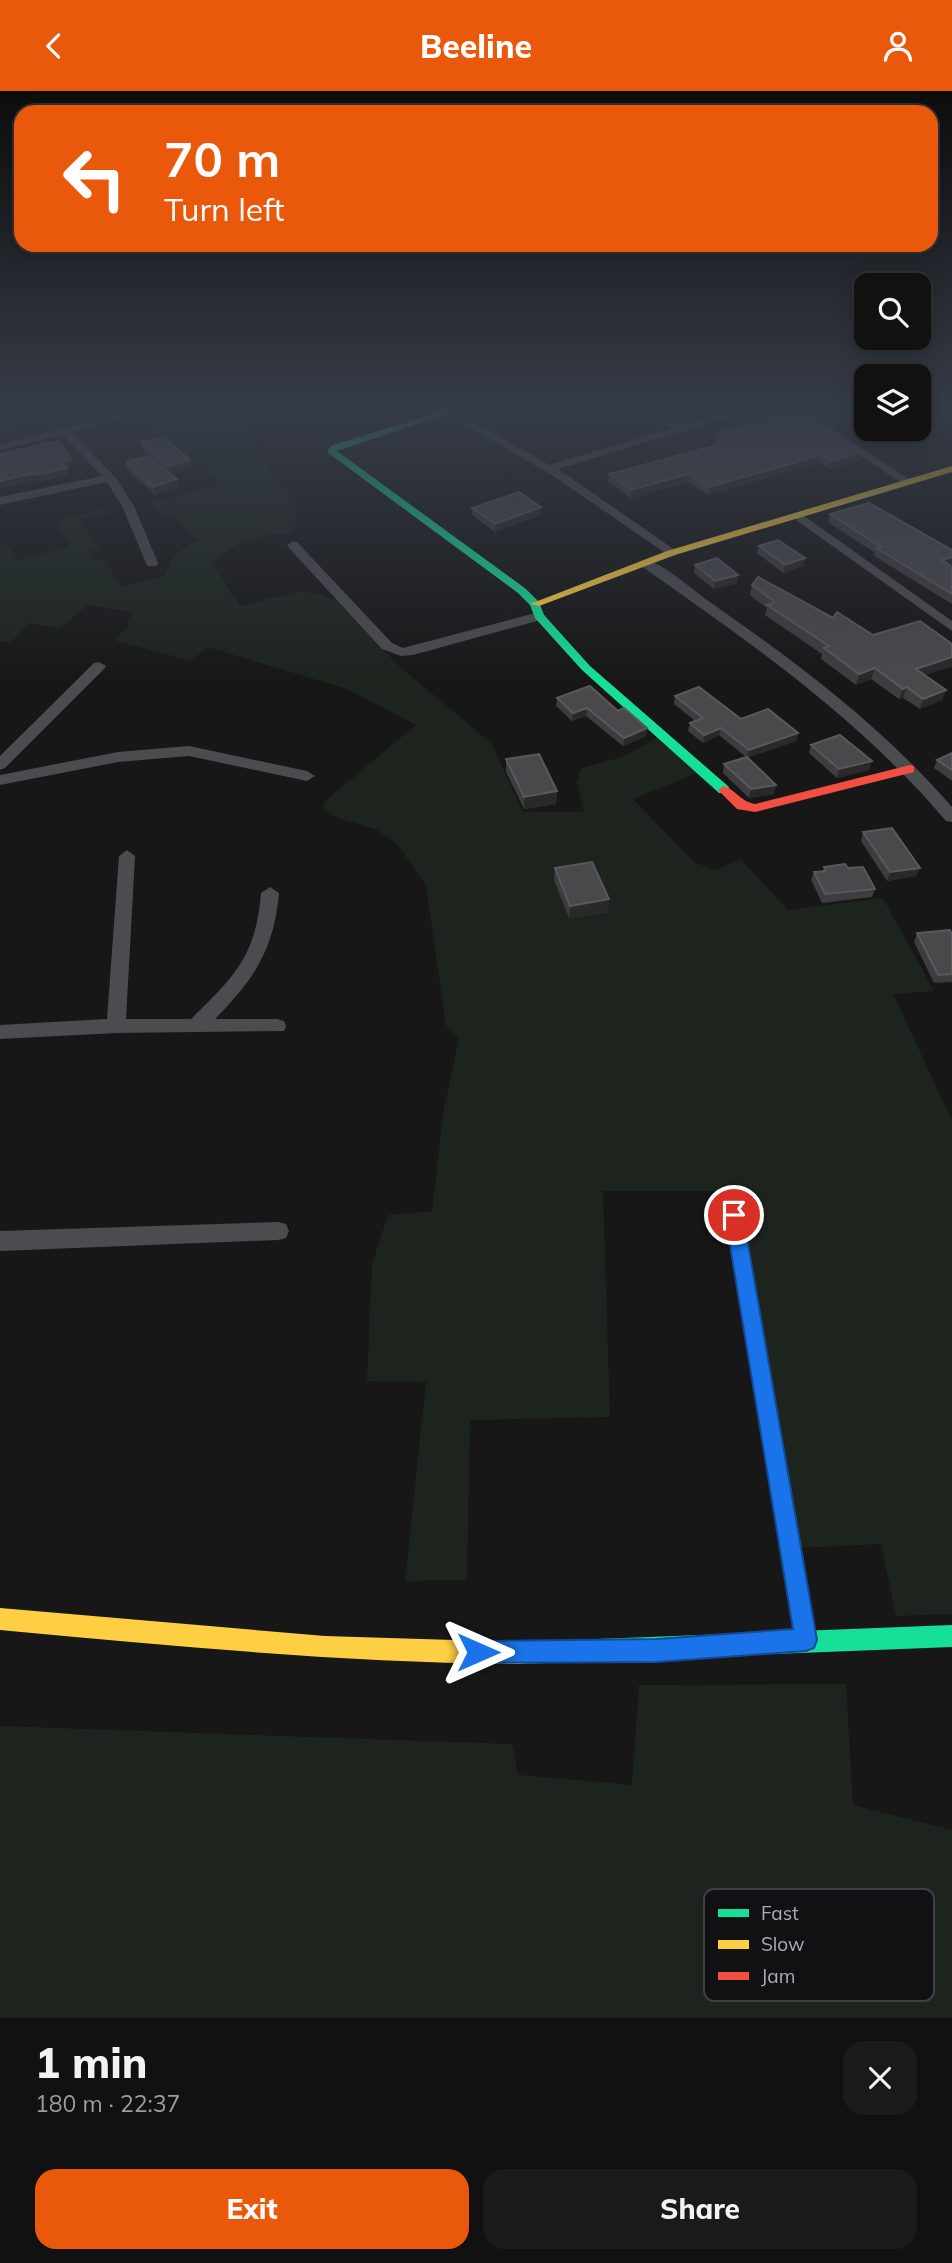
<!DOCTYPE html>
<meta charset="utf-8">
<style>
body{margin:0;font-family:Mulish,sans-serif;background:#1a1a1a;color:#f1f3f6;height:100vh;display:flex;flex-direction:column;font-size:26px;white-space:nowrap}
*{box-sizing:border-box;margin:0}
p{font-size:23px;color:#9c9d9f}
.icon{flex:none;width:38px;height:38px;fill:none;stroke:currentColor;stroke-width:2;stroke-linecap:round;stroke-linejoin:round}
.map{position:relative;height:1927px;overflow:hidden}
.details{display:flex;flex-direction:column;background:#111;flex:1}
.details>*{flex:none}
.banner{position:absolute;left:14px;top:14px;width:924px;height:147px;border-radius:21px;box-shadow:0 4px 18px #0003,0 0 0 2px #303131;background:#ea580c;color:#fff;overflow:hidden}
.buttons{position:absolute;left:854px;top:182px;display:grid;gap:14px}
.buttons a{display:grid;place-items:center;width:77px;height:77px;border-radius:14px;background:#111;box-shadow:0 4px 18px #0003,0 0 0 2px #303131;font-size:35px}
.pin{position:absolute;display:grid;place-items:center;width:60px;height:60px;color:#fff;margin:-30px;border:4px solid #fff;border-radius:50%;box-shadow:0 2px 7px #0007}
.me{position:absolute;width:77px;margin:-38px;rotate:90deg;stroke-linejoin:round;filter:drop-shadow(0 0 5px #0008)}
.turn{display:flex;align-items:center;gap:24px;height:147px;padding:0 35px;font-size:32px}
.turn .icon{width:91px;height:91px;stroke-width:2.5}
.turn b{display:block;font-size:49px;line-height:60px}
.round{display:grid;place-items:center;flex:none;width:74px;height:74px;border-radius:21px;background:#1a1a1a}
.head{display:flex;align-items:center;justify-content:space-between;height:119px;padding:0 35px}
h1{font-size:42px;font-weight:800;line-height:52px}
.primary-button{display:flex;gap:14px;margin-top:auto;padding:14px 35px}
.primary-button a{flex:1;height:80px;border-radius:21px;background:#ea580c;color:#fff;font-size:28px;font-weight:800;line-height:80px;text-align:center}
.primary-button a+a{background:#1a1a1a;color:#f1f3f6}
header{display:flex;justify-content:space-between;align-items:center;height:91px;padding:0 35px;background:#ea580c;color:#fff;font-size:32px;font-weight:800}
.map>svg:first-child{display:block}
.green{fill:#1d241e}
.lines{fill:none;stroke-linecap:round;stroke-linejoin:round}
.street{fill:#4b4c50;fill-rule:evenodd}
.fast{fill:#16e098;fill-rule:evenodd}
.slow{fill:#ffcf43;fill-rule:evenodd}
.jam{fill:#f24e42;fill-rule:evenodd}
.wall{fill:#3d3d3f}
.shaded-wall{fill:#29292a}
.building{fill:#49494c;stroke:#58595d;stroke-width:2}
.route{fill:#1a73e8;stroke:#114b97;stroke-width:2}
.key{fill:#111113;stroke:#3e4045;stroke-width:2}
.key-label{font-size:19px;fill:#a8adb8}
</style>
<header><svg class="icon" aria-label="back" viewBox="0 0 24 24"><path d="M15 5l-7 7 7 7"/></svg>Beeline<svg class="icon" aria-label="person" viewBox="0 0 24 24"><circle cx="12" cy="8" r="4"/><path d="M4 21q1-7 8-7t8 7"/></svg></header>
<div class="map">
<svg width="952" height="1927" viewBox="0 0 952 1927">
<rect width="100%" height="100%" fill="#171717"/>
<g class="green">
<polygon points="0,320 133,320 92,330 86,322 0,342"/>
<path d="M161 320H276L284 327 249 336C259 368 276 389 298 413L294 443C257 442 241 450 211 470L240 515 299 500 318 502 338 511 398 574 492 653 523 721H584L577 692 581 677 622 666 656 647 700 681 633 708 694 771 715 779 741 768 788 819 883 807 934 900 893 903 952 1029V1523L896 1525 881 1453 800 1457 743 1122H717L714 1100H603L610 1326 470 1329 467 1489 405 1490 426 1291 367 1290 372 1173 388 1124 432 1120 443 1023 459 947 446 934 426 794 397 753 375 738 332 725 323 718 325 710 416 634 347 598 208 556 191 570 113 549 130 534 126 532 133 521 87 514 60 538 30 532 10 552 0 550V454L7 452 16 469 70 456 55 430 103 418 108 422 80 430 100 458 88 462 94 470 104 467 121 496 164 485 175 463 198 449 172 425 164 426 150 412 220 393 193 359 178 363 138 326Z"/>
<polygon points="846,1593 853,1714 952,1739 952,1927 0,1927 0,1635 512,1653 518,1684 632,1694 639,1594"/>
</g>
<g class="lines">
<g class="street">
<polygon points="133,320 150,320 72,341 116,387 134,415 158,472 156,475 148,475 146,472 122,415 107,391 0,414 0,406 102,385 63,344 0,359 0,353"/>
<polygon points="442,320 455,320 549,374 672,337 639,320 652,320 683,334 732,320 748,320 558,378 675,459 677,462 671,466 555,386"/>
<polygon points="793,320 805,320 913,391 903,393"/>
<polygon points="800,422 952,530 952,540 796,429 796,423"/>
<polygon points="293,450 297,451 392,552 403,557 539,521 546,525 544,528 413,564 401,565 382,558 289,457 287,454"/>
<path d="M645 468C667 475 689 496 707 509 796 571 881 634 952 716V731L946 730C859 627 751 552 641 475L639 472Z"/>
<polygon points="99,571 106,575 104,578 5,677 0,679 0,665 94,572"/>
<polygon points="189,655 307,680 315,685 307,690 189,665 118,671 0,694 0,684 118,661"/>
<path d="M127 759 135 765 126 928H191C235 885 256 865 261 802L270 796 279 802C274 859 254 888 215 928H277L284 930 286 935 284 940 116 942 0 948V934L107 928 119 765Z"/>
<polygon points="278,1131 286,1133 289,1140 286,1147 278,1149 0,1160 0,1140"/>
</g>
<g class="fast">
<polygon points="444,320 453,321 337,360 526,498 539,511 544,524 590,575 729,696 729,702 719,702 582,579 535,527 530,514 518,502 327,361 331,355 342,351"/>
<polygon points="734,1116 740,1119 743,1124 802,1459 798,1466 791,1470 784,1466 780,1459 725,1124 728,1119"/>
<polygon points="952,1534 952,1556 521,1573 513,1570 510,1562 513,1554 521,1551"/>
</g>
<g class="slow">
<polygon points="952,375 952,381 675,464 539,515 530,513 667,460"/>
<polygon points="791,1448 798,1452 802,1459 817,1549 814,1557 806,1560 798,1557 795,1549 780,1459 784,1452"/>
<path d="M0 1517 325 1545 521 1551 529 1554 532 1562 529 1570 521 1573C347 1572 174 1555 0 1539Z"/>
</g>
<path class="jam" d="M910 674 914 675V681L755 721 737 718 718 699 724 695C736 699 741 711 755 713Z"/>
</g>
<g class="wall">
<polygon points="716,343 860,369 830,378 820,372 708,404 688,391 631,407 608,391 609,383 719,354 715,352"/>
<polygon points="141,351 190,369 191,376 170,382 178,396 155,404 127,379 126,371 163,377 143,359"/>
<polygon points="472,417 541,424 495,441 472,424"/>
<polygon points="830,423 952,459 952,473 949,474 952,476 952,513 874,465 875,462 828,431"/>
<polygon points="759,455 805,467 803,475 783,482 757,462"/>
<polygon points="695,474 737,492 714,498 694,482"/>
<polygon points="752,494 873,544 952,553 952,575 925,584 946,599 942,609 920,618 903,607 899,608 871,588 856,594 821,568 822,563 765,524 767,517 750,504"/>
<polygon points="675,605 741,628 798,642 796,650 747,667 774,703 749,707 723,682 724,673 746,666 719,644 703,652 688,640 690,632 695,630 674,613"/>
<polygon points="557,607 647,637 646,645 623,655 586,625 572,630 556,615"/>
<polygon points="811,654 869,679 837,687 809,662"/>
<polygon points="952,662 952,690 934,677 937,669"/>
<polygon points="506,668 557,700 556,713 524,718 506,681"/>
<polygon points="863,741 920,777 916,785 887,790 861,750"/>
<polygon points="824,776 848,777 875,798 872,806 822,812 811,789 814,781 823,780"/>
<polygon points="555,777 608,821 569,827 554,789"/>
<polygon points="917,842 952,844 952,891 934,892 914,851"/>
</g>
<g class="shaded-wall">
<polygon points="862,361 860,369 830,378 831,370"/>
<polygon points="821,364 820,372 708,404 709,396"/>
<polygon points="71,368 73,375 67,377 69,384 39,391 37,384 62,370"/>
<polygon points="190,369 191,376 169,383 168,375"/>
<polygon points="35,382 38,389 0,398 0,390"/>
<polygon points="689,383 688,391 631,407 631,399"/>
<polygon points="177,388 178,396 155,404 153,396"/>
<polygon points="541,416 541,424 495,441 495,433"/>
<polygon points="952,466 952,473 939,477 942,469"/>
<polygon points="805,467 803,475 783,482 785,474"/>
<polygon points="738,484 737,492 714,498 715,490"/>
<polygon points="952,566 952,575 912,588 916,578"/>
<polygon points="875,577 871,588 856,594 859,583"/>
<polygon points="907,596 903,607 899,608 903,598"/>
<polygon points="946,599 942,609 920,618 923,608"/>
<polygon points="587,617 586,625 572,630 573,622"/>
<polygon points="647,637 646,645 623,655 624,647"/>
<polygon points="721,637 719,644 703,652 704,644"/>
<polygon points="798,642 796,650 747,667 749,659"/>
<polygon points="872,670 869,679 837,687 839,678"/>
<polygon points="776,694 774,703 749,707 751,698"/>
<polygon points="557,700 556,713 524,718 524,706"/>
<polygon points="920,777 916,785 887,790 890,781"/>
<polygon points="609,808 608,821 569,827 570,815"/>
</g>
<g class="building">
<polygon points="793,321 862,361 831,370 821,364 709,396 689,383 631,399 609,383 730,351 716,343"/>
<polygon points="163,346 190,369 168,375 141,351"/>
<polygon points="58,350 71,368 62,370 67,377 37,384 35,382 0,390 0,363"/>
<polygon points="148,365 177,388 153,396 126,371"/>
<polygon points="519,401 541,416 495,433 472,417"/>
<polygon points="869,412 952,459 952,466 942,469 952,476 952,503 876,457 881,456 830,423"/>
<polygon points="778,449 805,467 785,474 759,455"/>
<polygon points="717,467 738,484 715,490 695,474"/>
<polygon points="758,486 833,527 837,521 873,544 920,530 952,553 952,566 916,578 946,599 923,608 907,596 903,598 875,577 859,583 824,557 829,555 767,514 775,511 752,494"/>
<polygon points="590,595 618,620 624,617 647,637 624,647 587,617 573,622 557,607"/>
<polygon points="699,596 741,628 768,618 798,642 749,659 721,637 704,644 690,632 703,627 675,605"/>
<polygon points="840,644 872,670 839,678 811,654"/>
<polygon points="952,662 952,679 937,669"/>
<polygon points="539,663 557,700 524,706 506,668"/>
<polygon points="747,666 776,694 751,698 724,673"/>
<polygon points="892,737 920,777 890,781 863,741"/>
<polygon points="592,771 609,808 570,815 555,777"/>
<polygon points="845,773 848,777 863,776 875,798 825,803 814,781 826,780 824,776"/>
<polygon points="950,839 952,844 952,883 938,884 917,842"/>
</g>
<linearGradient id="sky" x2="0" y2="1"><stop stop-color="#0d0d0d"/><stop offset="0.54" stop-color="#363c47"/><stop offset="1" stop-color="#363c47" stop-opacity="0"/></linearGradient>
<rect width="952" height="590" fill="url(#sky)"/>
<polygon class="route" points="734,1116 740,1118 743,1124 817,1549 814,1557 806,1560 657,1571 478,1572 470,1569 466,1561 470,1553 478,1550 657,1548 793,1538 725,1124 728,1118"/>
<rect x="704" y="1798" width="230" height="112" rx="10" class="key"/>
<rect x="718" y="1818" width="31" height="8" fill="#16e098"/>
<rect x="718" y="1849" width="31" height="9" fill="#ffcf43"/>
<rect x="718" y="1881" width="31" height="8" fill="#f24e42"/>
<g class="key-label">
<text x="761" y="1829">Fast</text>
<text x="761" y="1860">Slow</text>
<text x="761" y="1892">Jam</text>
</g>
</svg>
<div class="buttons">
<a><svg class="icon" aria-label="search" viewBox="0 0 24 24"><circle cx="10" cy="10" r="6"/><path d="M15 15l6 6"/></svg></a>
<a><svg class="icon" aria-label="layers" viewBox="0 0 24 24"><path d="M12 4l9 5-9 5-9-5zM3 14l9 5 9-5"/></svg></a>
</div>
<div class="pin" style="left:734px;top:1124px;background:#d93025"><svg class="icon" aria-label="arrive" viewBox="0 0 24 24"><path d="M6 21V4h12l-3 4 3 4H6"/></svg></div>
<svg class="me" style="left:478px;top:1561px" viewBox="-20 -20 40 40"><path d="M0-17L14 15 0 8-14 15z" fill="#1a73e8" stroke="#fff" stroke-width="4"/></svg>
<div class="banner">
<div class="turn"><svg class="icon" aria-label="left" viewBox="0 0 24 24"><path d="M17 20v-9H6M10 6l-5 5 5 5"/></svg><div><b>70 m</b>Turn left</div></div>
</div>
</div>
<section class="details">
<div class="head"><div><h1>1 min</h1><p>180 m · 22:37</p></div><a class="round"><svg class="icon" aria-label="close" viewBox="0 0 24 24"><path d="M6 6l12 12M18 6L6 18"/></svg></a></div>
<div class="primary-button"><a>Exit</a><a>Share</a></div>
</section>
